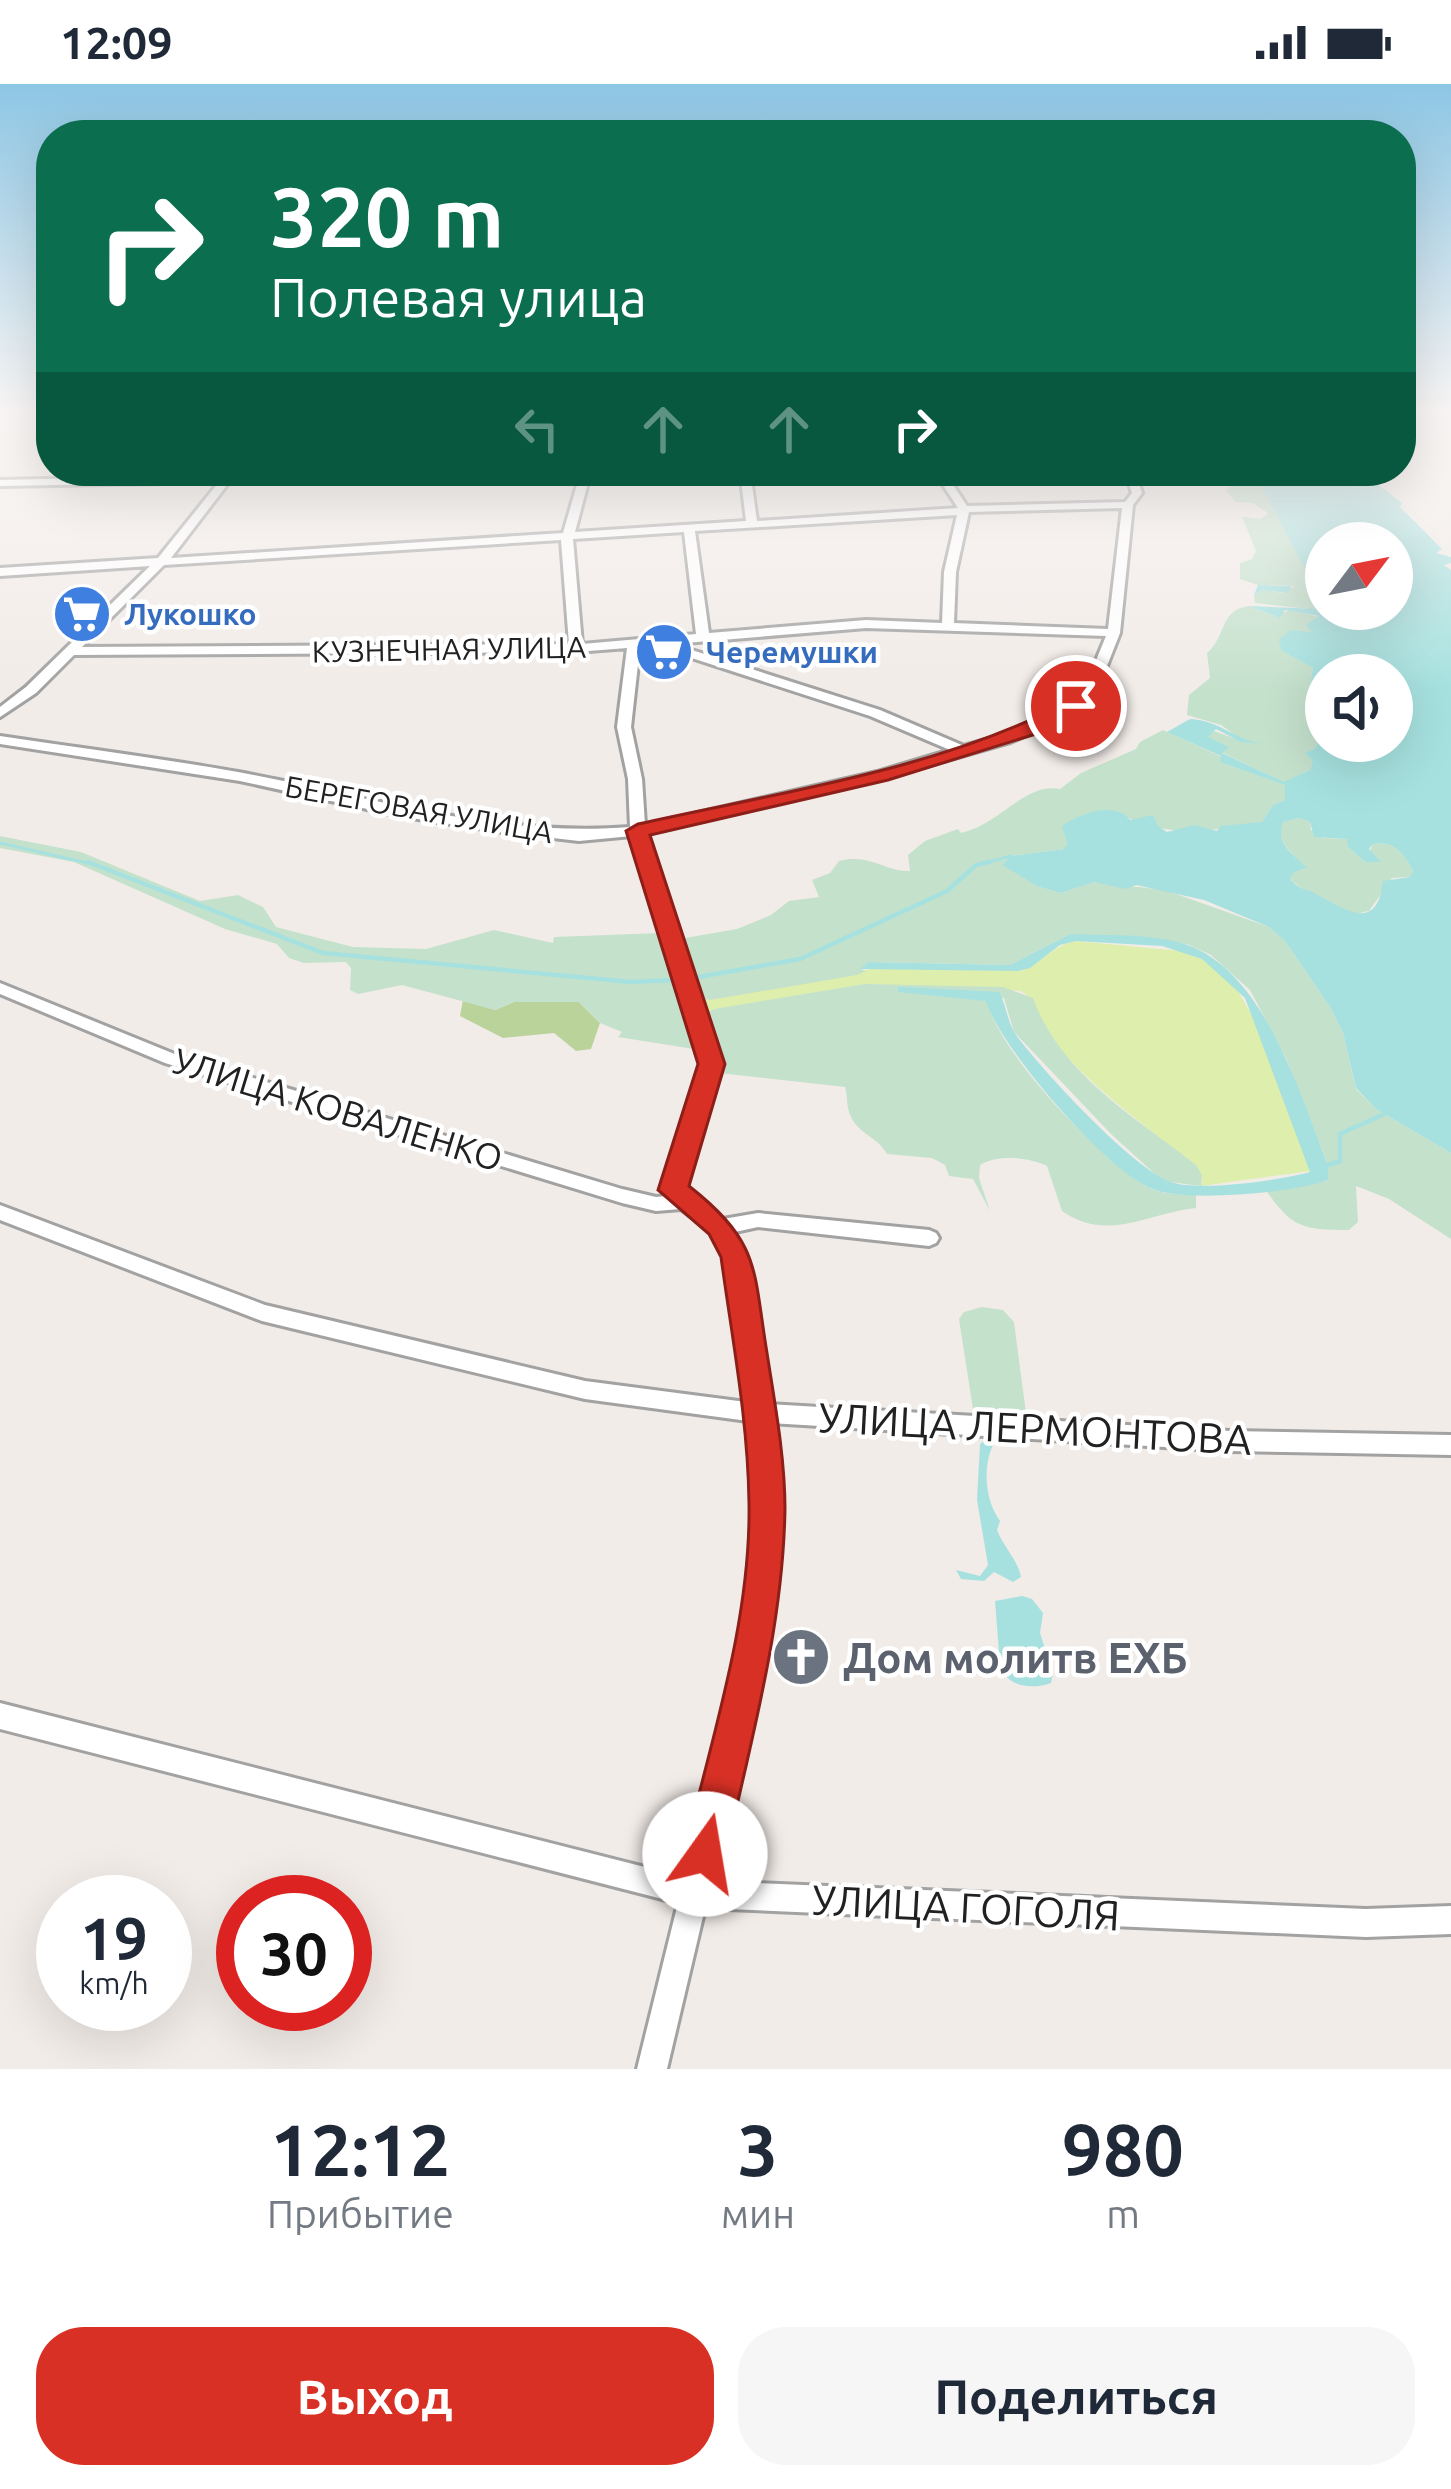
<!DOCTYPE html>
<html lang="ru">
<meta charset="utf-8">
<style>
body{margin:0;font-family:Ubuntu,sans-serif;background:#f6f6f7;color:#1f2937;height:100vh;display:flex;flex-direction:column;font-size:45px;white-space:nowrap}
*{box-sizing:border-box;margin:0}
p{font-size:39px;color:#747a83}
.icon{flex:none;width:66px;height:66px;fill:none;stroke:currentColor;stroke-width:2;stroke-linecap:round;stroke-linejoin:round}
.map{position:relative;height:1985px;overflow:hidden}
.side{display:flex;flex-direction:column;background:#fff;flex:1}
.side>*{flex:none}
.top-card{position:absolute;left:36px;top:36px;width:1380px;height:366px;border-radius:48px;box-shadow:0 12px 48px #0002;background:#0b6e4f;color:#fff;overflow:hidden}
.needle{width:78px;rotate:58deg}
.tools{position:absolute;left:1305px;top:438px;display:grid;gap:24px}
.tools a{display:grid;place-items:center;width:108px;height:108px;border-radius:50%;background:#fff;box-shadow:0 12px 48px #0002;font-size:60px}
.speed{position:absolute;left:36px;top:1791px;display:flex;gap:24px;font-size:60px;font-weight:700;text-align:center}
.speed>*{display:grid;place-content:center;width:156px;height:156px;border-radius:50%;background:#fff;box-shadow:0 12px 48px #0002;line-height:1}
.speed small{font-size:30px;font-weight:400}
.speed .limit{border:18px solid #d22;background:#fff;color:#111}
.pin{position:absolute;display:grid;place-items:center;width:102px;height:102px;color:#fff;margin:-51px;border:6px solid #fff;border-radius:50%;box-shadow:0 3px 12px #0007}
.me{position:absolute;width:132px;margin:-66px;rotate:13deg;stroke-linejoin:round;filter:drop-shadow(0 0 9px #0008)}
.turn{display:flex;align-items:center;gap:42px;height:252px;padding:0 36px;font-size:54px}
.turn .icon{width:156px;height:156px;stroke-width:2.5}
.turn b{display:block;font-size:84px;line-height:102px}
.lanes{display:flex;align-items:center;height:114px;padding:0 36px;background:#0003;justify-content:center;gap:60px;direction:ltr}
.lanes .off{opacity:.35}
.eta{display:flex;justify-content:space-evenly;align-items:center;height:204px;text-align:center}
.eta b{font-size:72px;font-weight:700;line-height:84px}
.button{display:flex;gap:24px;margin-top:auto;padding:24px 36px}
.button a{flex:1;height:138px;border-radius:48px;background:#d93025;color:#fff;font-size:48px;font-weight:700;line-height:138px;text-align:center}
.button a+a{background:#f6f6f7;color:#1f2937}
.status{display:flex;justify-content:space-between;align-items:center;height:84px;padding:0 60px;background:#fff;direction:ltr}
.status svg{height:33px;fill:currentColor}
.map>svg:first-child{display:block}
.grass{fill:#deeeac}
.forest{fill:#bad39b}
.wetland{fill:#c4e1cc}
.water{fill:#a6e1df;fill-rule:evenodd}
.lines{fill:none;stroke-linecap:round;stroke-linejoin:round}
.stream-far1{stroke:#a6e1df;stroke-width:3}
.stream{stroke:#a6e1df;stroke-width:4.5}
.minor-casing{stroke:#a2a2a2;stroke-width:6}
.minor{fill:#fff;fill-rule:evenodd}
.route{fill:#d93025;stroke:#8d1f18;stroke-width:3}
.labels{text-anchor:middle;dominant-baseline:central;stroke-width:9;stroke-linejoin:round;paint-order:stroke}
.far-shop-label{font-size:30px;font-weight:bold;fill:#366cbe;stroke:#fff;text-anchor:start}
.far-street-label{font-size:30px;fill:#212121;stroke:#fff}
.street-label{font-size:36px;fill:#212121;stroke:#fff}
.near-street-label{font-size:42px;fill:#212121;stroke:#fff}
.near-worship-label{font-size:42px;font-weight:bold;fill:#5b616d;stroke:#fff;text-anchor:start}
</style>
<div class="status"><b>12:09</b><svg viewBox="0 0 49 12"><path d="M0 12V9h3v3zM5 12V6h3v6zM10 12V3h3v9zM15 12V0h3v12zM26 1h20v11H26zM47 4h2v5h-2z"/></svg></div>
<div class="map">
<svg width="1451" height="1985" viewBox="0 0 1451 1985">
<rect width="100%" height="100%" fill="#f2ece8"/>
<path class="grass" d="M1076 857 1181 867 1202 875 1235 902 1257 940 1310 1087 1201 1102 1202 1091C1152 1043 1093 1008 1050 953 1038 937 1039 918 1021 907L865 900 706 930 699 913 710 916 882 883 1018 887C1041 882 1052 861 1076 857Z"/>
<polygon class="forest" points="463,916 495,926 514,918 579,918 600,939 591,965 576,967 554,949 503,954 460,932"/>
<g class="wetland">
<path d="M1241 387H1253C1278 428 1317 477 1319 526L1255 519 1254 511 1263 506 1283 509 1295 502 1258 501 1240 495V479L1252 475 1256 467 1242 433 1261 435 1268 429 1253 419 1236 418 1226 407Z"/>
<path d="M1249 522 1274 532 1290 526 1319 533 1315 547 1292 572 1313 584 1310 600 1326 612V645L1310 686 1285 699 1219 667 1226 662 1207 654 1211 646 1245 658 1221 641 1187 631 1189 611 1210 594 1207 569C1227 552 1219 526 1249 522Z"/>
<path d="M1163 646 1222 673 1221 678 1285 701V716L1273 721 1262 738C1217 747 1167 754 1126 733L1064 765 1011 772 1039 803 1061 809 1093 798 1165 806 1269 843 1285 857 1330 923 1343 949 1356 1005 1376 1025 1451 1069V1155L1389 1115 1356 1102 1358 1138 1349 1146C1302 1146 1292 1144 1265 1105L1327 1097 1328 1081 1286 974 1250 906 1211 871 1187 860 1070 850 1010 881 869 878 861 885 866 887 857 891 710 916 699 913 672 846 665 804 685 854 737 845 771 831 789 817 819 813 812 796 830 789 839 777C869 769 886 788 910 787L908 771 925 757 958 745 961 749C1002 740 1024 698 1060 705L1081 689 1136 665 1140 658Z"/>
<path d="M1299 734 1310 738 1311 746 1323 754 1348 755V763L1365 778 1373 760C1394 756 1404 770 1413 787L1410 793 1392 794 1369 827C1362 828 1355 831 1349 830 1338 828 1297 802 1290 795L1294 787 1305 785C1296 770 1276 761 1282 738Z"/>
<polygon points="0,752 81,768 200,817 238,811 263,823 276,843 353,863 426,865 494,846 553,859 554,853 660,849 700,966 618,953 622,948 600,939 579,918 514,918 495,926 402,901 358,910 350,906 351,884 346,878 304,879 289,874 277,860 225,845 74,778 0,764"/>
<path d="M865 900 1003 903 1033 914C1061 991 1134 1032 1196 1081L1202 1091 1201 1102 1170 1098 1156 1091 1111 1050 1014 948 1004 914 978 913 987 917C999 969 1096 1070 1142 1100 1158 1111 1178 1110 1196 1111V1124C1148 1129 1107 1159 1062 1127L1047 1082C1030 1073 996 1070 980 1081L979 1094 990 1127 973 1095 949 1092 945 1081 932 1074 887 1070C878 1053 860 1051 851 1033 846 1023 848 1013 845 1003L719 989 706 930 714 925Z"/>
<polygon points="982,1223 1003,1226 1014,1238 1026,1329 973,1325 959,1235 964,1228"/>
</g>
<g class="water">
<path d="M1253 387H1361L1402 419 1400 423 1442 465 1436 469 1451 473V479L1444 481 1451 486V1069L1376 1025 1356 1004 1343 949 1330 923 1285 857 1269 843 1204 816 1136 801 1126 805 1094 798 1061 809 1039 803 1002 781 1011 772 1064 765 1068 760 1062 742C1081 729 1115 717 1130 736L1153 731 1158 742 1167 748 1195 741 1217 747 1221 742 1262 738 1273 721 1285 716V701L1220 678 1221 672 1167 648 1190 635C1220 636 1237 658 1266 660L1241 658 1216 645 1208 653 1229 663 1222 669 1284 698 1310 686 1313 677 1305 669 1315 665 1326 645V657H1392V591H1326V612L1310 600 1313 584 1281 566 1279 556 1290 546 1312 548 1306 541 1319 532 1285 526 1280 534 1249 522 1319 525 1315 505 1292 502 1287 509 1263 506 1254 511 1258 501 1315 503ZM1326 459H1392V525H1326ZM1299 734 1310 738 1314 753 1347 755 1348 763 1365 778H1381L1369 765 1373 760C1394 756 1404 770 1413 787L1410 793 1383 797C1377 850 1345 825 1316 810 1305 804 1300 806 1290 795L1294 788 1307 784C1295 771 1275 761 1283 738Z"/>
<path d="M1070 850C1106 852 1146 849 1181 859 1263 882 1299 1008 1328 1081V1096C1294 1109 1189 1118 1155 1106 1110 1092 998 961 986 917L898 908V903H905L999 908C1007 922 1007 938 1016 951 1042 986 1133 1085 1171 1098 1199 1108 1281 1096 1310 1088L1245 914 1202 875 1162 862 1076 857 1060 861 1030 884 1018 887 860 885 869 878 1010 881Z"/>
<path d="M988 1354 1012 1355 1013 1359H994C982 1382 985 1417 1000 1437L997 1446C1003 1462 1019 1478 1021 1493L1013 1498 994 1488 984 1497 961 1495 956 1486 980 1492 988 1481 977 1416 980 1360Z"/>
<path d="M1022 1512 1032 1515 1043 1529 1040 1549 1053 1589 1051 1599C1032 1606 1006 1603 1000 1581L995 1517Z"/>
</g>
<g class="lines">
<g class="stream-far1">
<polyline points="0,759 96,781"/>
<polyline points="978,781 1011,772"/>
</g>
<g class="stream">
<polyline points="88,778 323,869 631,898 674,896"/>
<polyline points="693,894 800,875 947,807 976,781 989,778"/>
<polyline points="1328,1081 1340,1077 1340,1050 1384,1030"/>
</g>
<g class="minor-casing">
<path id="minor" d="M228 387H238L235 391 573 387 568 390 230 397 171 474 563 449 581 387H591L575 448 746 437 740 387H750L757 437 958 424 934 387H944L967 422 1125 418 1132 409 1125 387H1135L1142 409 1133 421 1120 549 1101 597 1070 633 1010 658 885 694 646 750 721 980 683 1105 723 1135 758 1129 929 1146 936 1149 939 1154 936 1159 929 1162 758 1143 735 1148 749 1185 768 1320 1230 1347 1451 1351V1371L1230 1367 770 1339C777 1404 779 1469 770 1534 758 1622 732 1710 711 1797L1366 1825 1451 1822V1850L1366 1853 705 1824 667 1985H637L678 1819 0 1645V1619L684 1793C706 1707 734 1619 746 1531 755 1467 753 1401 748 1337L585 1315 262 1237 0 1136V1121L265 1221 585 1297 746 1318 729 1185 720 1157 709 1145 681 1125 656 1127 622 1119 165 979 0 910V899L177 971 622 1105 656 1113 667 1112 663 1106 703 980 632 752 579 757 509 749 399 732 240 697 0 660V652C79 664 159 674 238 688 368 712 497 754 630 743L628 695 617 643 627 564 576 568 74 571 36 609 0 633V623L26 603 150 482 0 492V484L158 474 219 398 0 402V396L224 391ZM1122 424 1108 545 954 539 956 488 969 428ZM957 431 944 488 942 539 866 536 709 549 695 447ZM684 448 696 550 582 560 573 455ZM561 456 569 560 82 563 164 481ZM866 544 1106 552 1088 596 1060 627 1000 652 964 662 880 626 673 560ZM667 560V566L870 632 950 666 877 688 645 741 642 695 631 643 640 562Z"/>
</g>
<use href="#minor" class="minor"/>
</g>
<linearGradient id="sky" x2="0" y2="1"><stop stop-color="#8dc6e4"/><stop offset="0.54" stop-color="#f9f6f5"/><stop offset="1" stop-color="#f9f6f5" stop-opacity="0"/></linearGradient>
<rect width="1451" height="605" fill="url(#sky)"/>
<path class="route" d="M1068 618 1086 622 1039 649 888 696 650 751 725 980 689 1102C761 1159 753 1184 767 1269 775 1320 785 1374 785 1425 783 1543 751 1656 726 1770L720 1785 705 1791 690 1785 684 1770C711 1656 751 1537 749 1419 748 1336 732 1254 721 1173L709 1150 658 1106 698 980 626 747 638 740C781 708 937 686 1068 618Z"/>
<defs>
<g id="supermarket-disc" transform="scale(3)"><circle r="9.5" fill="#3f7fe0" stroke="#fff"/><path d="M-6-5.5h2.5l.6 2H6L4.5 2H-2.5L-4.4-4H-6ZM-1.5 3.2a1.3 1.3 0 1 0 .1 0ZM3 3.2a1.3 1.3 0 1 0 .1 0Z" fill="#fff"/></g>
<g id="church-disc" transform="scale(3)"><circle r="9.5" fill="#6b7280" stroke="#fff"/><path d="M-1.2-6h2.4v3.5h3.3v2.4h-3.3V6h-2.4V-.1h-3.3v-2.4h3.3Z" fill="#fff"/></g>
</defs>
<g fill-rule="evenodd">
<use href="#supermarket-disc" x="82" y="530"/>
<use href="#supermarket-disc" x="664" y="568"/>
<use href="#church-disc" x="801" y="1573"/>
</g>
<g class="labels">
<g class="far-shop-label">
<text x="124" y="530">Лукошко</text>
<text x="706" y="568">Черемушки</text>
</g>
<g class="far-street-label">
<text transform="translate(449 565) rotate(-1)">КУЗНЕЧНАЯ УЛИЦА</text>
<text transform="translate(419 725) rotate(10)">БЕРЕГОВАЯ УЛИЦА</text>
</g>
<g class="street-label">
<text transform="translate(338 1025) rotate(17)">УЛИЦА КОВАЛЕНКО</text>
</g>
<g class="near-street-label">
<text transform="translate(1035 1344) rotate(3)">УЛИЦА ЛЕРМОНТОВА</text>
<text transform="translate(966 1823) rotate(3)">УЛИЦА ГОГОЛЯ</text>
</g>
<g class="near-worship-label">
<text x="843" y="1573">Дом молитв ЕХБ</text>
</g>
</g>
</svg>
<div class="tools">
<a><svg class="needle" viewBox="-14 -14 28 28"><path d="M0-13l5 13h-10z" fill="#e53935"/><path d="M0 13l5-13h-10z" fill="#747a83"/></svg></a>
<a><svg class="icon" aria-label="sound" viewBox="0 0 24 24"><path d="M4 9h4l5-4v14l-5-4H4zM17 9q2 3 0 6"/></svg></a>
</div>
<div class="speed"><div>19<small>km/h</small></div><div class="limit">30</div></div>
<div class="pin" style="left:1076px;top:622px;background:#d93025"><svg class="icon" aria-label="arrive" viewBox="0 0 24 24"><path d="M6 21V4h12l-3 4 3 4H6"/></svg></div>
<svg class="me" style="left:705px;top:1770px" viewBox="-20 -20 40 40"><circle r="19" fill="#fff"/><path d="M0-13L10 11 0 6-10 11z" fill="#d93025"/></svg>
<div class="top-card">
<div class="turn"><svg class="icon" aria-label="right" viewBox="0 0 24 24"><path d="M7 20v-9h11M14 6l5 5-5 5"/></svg><div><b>320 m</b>Полевая улица</div></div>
<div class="lanes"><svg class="icon off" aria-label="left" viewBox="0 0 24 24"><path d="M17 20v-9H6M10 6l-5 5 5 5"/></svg><svg class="icon off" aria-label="ahead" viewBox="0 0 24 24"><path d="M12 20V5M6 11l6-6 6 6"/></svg><svg class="icon off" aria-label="ahead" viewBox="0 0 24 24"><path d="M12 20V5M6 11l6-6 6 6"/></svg><svg class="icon" aria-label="right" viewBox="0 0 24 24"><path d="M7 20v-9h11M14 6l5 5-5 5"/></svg></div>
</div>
</div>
<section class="side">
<div class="eta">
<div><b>12:12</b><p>Прибытие</p></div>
<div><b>3</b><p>мин</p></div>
<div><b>980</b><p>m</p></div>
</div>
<div class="button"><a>Выход</a><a>Поделиться</a></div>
</section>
